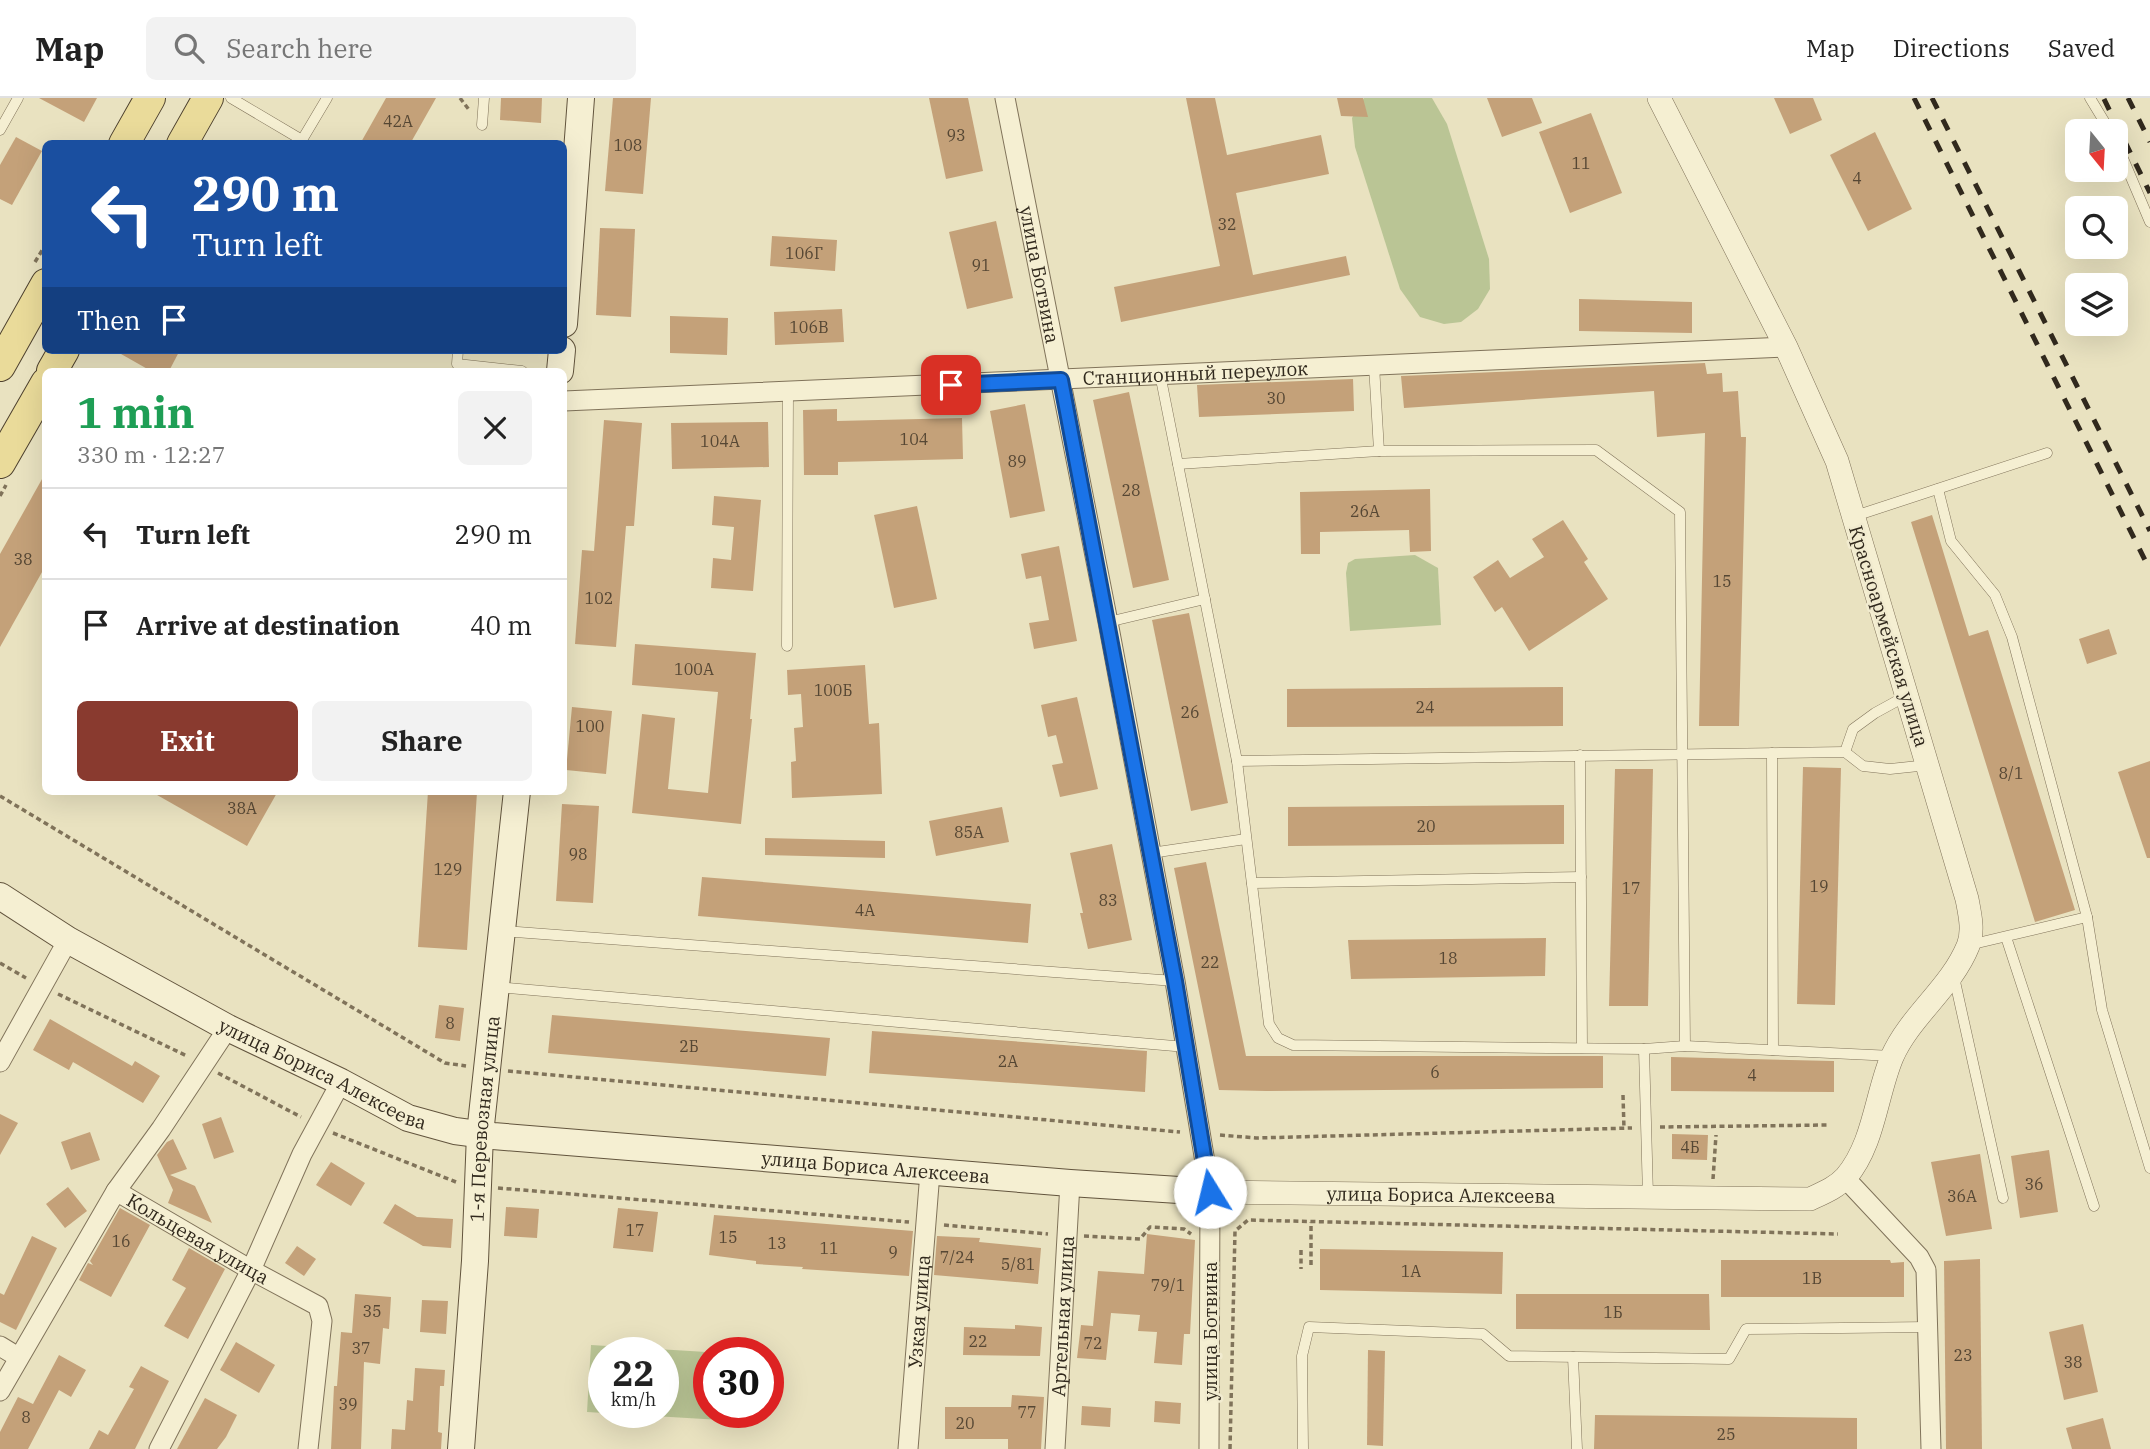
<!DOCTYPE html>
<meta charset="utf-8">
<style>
body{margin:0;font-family:"IBM Plex Serif",serif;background:#f2f2f2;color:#222;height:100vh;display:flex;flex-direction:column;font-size:26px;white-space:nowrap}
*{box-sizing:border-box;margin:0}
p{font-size:23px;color:#767676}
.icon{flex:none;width:38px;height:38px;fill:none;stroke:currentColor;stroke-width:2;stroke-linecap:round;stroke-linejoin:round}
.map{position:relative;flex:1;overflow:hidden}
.sheet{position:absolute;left:42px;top:270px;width:525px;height:427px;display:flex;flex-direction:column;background:#fff;border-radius:10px;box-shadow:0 7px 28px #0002}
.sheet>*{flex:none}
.banner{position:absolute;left:42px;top:42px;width:525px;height:214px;border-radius:10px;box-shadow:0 7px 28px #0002;background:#1a4fa0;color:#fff;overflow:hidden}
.needle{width:46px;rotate:162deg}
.tools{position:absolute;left:2065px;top:21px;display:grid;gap:14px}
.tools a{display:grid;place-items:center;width:63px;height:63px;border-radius:10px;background:#fff;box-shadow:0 7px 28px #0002;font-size:35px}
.speed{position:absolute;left:588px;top:1239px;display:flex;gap:14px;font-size:35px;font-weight:700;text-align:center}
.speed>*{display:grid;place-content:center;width:91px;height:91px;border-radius:50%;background:#fff;box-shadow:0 7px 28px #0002;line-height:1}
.speed small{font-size:18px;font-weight:400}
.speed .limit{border:10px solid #d22;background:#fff;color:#111}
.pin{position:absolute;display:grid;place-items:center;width:60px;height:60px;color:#fff;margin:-30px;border-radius:14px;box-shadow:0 4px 10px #0006}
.me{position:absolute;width:77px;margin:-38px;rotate:351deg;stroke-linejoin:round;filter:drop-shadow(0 0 5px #0008)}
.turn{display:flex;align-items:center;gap:24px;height:147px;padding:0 35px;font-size:32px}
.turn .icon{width:91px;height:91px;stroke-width:2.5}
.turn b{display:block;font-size:49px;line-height:60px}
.then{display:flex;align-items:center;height:66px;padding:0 35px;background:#0003;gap:14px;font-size:26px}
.round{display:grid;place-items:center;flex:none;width:74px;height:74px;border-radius:10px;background:#f2f2f2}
.summary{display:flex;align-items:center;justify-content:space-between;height:119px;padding:0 35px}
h1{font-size:42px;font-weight:700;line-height:52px;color:#1e9e55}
.button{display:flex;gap:14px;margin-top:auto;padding:14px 35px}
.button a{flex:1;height:80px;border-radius:10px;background:#893a2f;color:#fff;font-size:28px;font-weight:700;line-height:80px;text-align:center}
.button a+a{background:#f2f2f2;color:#222}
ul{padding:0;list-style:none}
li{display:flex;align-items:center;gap:21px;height:91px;padding:0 35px;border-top:2px solid #e0e0e0}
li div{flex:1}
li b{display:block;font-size:26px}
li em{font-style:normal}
header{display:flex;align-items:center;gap:42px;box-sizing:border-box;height:98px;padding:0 35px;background:#fff;border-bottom:2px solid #e0e0e0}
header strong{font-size:33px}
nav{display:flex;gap:38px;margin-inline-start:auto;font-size:24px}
.search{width:490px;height:63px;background:#f2f2f2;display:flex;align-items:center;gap:18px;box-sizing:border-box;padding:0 24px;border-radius:10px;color:#767676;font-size:26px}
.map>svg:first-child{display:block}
.green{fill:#bac595;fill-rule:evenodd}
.building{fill:#c4a179}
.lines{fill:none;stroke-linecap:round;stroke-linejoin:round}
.service-casing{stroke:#80735a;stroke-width:11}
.minor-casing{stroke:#80735a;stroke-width:21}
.tertiary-casing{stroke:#80735a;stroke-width:24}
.secondary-casing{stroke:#62543d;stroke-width:28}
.primary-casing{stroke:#4e412e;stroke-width:32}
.path{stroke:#80735a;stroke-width:3.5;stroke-dasharray:5 3.5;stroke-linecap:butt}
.service{stroke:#f5efd2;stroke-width:10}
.minor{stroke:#f5efd2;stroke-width:19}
.tertiary{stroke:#f5efd2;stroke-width:23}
.secondary{stroke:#f5efd2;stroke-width:26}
.primary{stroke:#eadb9a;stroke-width:30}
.rail{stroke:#31291d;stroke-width:5;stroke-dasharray:12 12;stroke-linecap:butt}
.route-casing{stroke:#114b97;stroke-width:18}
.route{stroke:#1a73e8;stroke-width:12}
.labels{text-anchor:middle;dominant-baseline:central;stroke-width:5;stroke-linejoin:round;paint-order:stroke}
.number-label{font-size:16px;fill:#564734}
.street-label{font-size:19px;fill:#31291d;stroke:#f1ebcf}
</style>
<header>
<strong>Map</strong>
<div class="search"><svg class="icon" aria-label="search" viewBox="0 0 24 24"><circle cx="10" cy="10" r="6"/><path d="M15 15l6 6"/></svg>Search here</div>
<nav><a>Map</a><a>Directions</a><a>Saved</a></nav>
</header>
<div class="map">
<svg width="2150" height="1351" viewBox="0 0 2150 1351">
<rect width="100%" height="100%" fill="#e9e2c0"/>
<g class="green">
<polygon points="1364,0 1432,0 1447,26 1489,161 1490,191 1478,211 1461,224 1444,226 1420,219 1400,191 1355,49 1352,20"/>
<polygon points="1415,457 1438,470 1441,527 1350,533 1346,475 1348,465 1355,461"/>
<path d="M591 1247 723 1255H709V1314H754V1324L587 1314ZM604 1255H663V1314H604Z"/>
</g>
<g class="building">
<polygon points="39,0 97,0 84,24"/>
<polygon points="386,0 436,0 410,46 360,46"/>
<polygon points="501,0 542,0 541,25 500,22"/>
<polygon points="613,0 651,0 643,96 605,93"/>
<polygon points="929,0 968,0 983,73 946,81"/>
<polygon points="1186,0 1215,0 1227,57 1321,37 1329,76 1236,95 1253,177 1346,158 1350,177 1121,224 1114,189 1220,168"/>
<polygon points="1337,0 1363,0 1368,19 1341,18"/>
<polygon points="1487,0 1532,0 1542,25 1502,39"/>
<polygon points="1774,0 1813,0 1822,22 1790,36"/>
<polygon points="1591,15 1622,95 1570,115 1539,34"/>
<polygon points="1875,34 1912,111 1868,133 1830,57"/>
<polygon points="16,39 42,53 12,107 0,101 0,67"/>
<polygon points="996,123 1013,200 967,211 949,134"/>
<polygon points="600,130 635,131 631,219 596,217"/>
<polygon points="772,138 837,142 835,173 770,168"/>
<polygon points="1579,201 1692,204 1692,235 1579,233"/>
<polygon points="842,211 844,244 775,247 774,214"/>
<polygon points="670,218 728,220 727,257 670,255"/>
<polygon points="114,252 180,252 169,273 151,273"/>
<polygon points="1705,265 1707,276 1722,275 1723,294 1738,293 1741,339 1746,339 1739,628 1699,628 1705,335 1657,339 1654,293 1404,310 1401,278"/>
<polygon points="1353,281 1354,313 1199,319 1197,287"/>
<polygon points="1129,294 1169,482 1133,490 1093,302"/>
<polygon points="1025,306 1045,413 1010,420 990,313"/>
<polygon points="837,311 837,323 962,320 963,361 838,364 838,377 804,377 803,312"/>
<polygon points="604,322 642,325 634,428 626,428 616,549 575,546 582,452 594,453"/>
<polygon points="768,324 769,369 672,371 671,325"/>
<polygon points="46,374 46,467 0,549 0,456"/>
<polygon points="1430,391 1431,453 1410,454 1409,432 1320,434 1320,456 1301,456 1300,394"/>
<polygon points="714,398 761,402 753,493 711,490 713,460 731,462 734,429 712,427"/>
<polygon points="917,408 937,501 894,510 874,417"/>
<polygon points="1932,417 1969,538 1988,532 2075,812 2035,824 1911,424"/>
<polygon points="1563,422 1588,461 1584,464 1608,501 1529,553 1502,509 1495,514 1473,479 1498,462 1510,480 1544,459 1532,441"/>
<polygon points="1059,448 1077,543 1034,551 1029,525 1049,522 1041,478 1026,481 1021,456"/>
<polygon points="1189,515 1228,705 1191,713 1152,522"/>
<polygon points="2109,531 2117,556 2087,566 2079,541"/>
<polygon points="635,546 756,555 750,621 752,621 741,726 632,715 642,616 675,620 668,691 708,695 718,594 632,587"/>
<polygon points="865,567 869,626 879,625 882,696 792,700 791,664 796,663 794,630 803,629 801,596 788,597 787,572"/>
<polygon points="1563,589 1563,628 1287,629 1287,591"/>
<polygon points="1077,599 1098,691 1060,699 1052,667 1063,665 1056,637 1048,639 1041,607"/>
<polygon points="572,609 612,613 606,676 566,672"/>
<polygon points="2150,663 2150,760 2147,760 2118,674"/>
<polygon points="1803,669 1841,670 1835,907 1797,906"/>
<polygon points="1615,671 1653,671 1648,908 1609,908"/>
<polygon points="150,693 278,693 247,748"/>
<polygon points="428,693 477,694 467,852 418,849"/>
<polygon points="562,706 599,708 593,805 556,803"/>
<polygon points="1564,707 1564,746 1288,748 1288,709"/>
<polygon points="1002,709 1009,744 936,758 929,723"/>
<polygon points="765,740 885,743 885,760 765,757"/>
<polygon points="1112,746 1132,842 1088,851 1080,815 1083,815 1070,755"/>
<polygon points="1206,764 1246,958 1603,958 1603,990 1266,993 1219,992 1174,770"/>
<polygon points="702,779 1031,806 1028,845 698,818"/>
<polygon points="1546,840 1545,878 1351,881 1348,842"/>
<polygon points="439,907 464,910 460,943 435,940"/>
<polygon points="552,917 830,940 826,978 548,955"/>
<polygon points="50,921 132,968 135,963 160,978 143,1005 73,964 69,972 33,952"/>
<polygon points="872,933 1147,953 1145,994 869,975"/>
<polygon points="1671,959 1834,963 1834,994 1671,993"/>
<polygon points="0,1016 18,1025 0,1057"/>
<polygon points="221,1019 234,1054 214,1061 202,1026"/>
<polygon points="90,1034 100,1062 71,1072 61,1044"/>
<polygon points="1672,1036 1708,1037 1707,1062 1672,1061"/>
<polygon points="173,1041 187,1071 170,1077 195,1088 212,1125 168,1105 173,1092 157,1057 167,1044"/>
<polygon points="2049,1052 2058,1114 2020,1120 2011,1058"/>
<polygon points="1980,1056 1992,1131 1946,1138 1931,1064"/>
<polygon points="331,1064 365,1085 351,1108 316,1087"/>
<polygon points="68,1089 87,1113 65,1130 46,1106"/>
<polygon points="395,1106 417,1119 453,1121 451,1150 423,1148 383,1125"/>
<polygon points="506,1109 539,1111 537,1140 504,1138"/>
<polygon points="120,1110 150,1127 111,1199 79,1182 88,1165 93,1167 90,1163"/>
<polygon points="618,1110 658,1114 653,1154 613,1150"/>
<polygon points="714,1117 913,1133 909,1178 802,1171 803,1169 756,1166 756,1163 709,1157"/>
<polygon points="1147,1136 1195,1142 1190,1236 1184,1236 1182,1267 1154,1265 1157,1234 1138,1233 1140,1217 1111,1215 1106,1262 1077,1260 1081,1227 1093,1228 1098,1173 1144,1176"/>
<polygon points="32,1138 57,1150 16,1232 0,1224 0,1195 4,1197"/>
<polygon points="937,1138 980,1140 979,1144 1041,1150 1038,1186 934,1177"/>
<polygon points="297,1148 316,1161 304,1178 285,1165"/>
<polygon points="189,1150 225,1171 188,1241 164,1228 186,1190 172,1182"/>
<polygon points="1320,1151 1503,1154 1502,1196 1320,1192"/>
<polygon points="1980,1161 1982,1351 1946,1351 1944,1163"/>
<polygon points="1721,1162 1890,1162 1891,1165 1904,1164 1904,1199 1721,1199"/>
<polygon points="355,1196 391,1199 389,1231 383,1230 380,1266 364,1264 361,1351 331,1351 334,1288 337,1288 341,1234 352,1235"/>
<polygon points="1516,1196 1709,1196 1710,1232 1516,1231"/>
<polygon points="422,1202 448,1203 446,1236 420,1234"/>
<polygon points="2083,1226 2098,1294 2064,1302 2049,1234"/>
<polygon points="1015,1227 1042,1229 1040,1258 963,1257 964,1229 1015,1231"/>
<polygon points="236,1244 275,1267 259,1295 220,1272"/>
<polygon points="1368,1252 1385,1253 1383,1348 1367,1347"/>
<polygon points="59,1257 86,1272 71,1299 59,1292 28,1351 0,1351 0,1334 18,1299 33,1306"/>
<polygon points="141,1268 169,1283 135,1351 89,1351 99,1332 108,1337 134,1291 129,1289"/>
<polygon points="415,1270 445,1272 444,1288 440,1288 438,1334 442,1335 441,1351 391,1351 392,1331 405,1332 407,1302 413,1303"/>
<polygon points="1012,1297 1044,1299 1041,1351 1008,1351 1008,1341 945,1341 945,1309 1011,1309"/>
<polygon points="205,1300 237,1317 226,1339 217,1351 177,1351"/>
<polygon points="1155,1303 1181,1305 1180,1326 1154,1324"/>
<polygon points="1082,1308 1111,1310 1110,1329 1081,1327"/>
<polygon points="1595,1317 1857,1320 1857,1351 1594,1351"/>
<polygon points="2103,1320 2111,1351 2072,1351 2066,1330"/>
</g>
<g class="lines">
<g class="service-casing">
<g id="service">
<polyline points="231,0 302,42 327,0"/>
<polyline points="2090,0 2110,33"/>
<polyline points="482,27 484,0"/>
<polyline points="0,32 18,0"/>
<polyline points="2116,44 2150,124"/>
<polyline points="458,252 457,266 522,273"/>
<polyline points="1374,267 1379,353"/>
<polyline points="1160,276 1237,663 1269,926 1278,940 1293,947 1644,951 1685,948 1893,958"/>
<polyline points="1178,366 1379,353 1596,352 1680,414 1685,948"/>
<polyline points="1938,391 1951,443 1995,497 2012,539 2087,819 2102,912 2150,1070"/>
<polyline points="1855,418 2047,355"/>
<polyline points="1108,524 1205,501"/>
<polyline points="787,548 788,294"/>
<polyline points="1845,654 1853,631 1875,615 1906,598"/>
<polyline points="1772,655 1773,952"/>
<polyline points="1580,657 1582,950"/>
<polyline points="1237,663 1845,654 1863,668 1890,671 1928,667"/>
<polyline points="1151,755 1246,741"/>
<polyline points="1252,785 1581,779"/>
<polyline points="503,833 1175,883"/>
<polyline points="2006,839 2094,1108"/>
<polyline points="1969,847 2087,819"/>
<polyline points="1954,879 2003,1100"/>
<polyline points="497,889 1186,949"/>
<polyline points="1644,951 1648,1098"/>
<polyline points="1573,1259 1577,1351"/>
<polyline points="1303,1351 1302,1258 1309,1229 1483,1236 1509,1258 1729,1261 1746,1231 1928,1229"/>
</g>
</g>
<g class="minor-casing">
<g id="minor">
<path id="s1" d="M1005 0 1108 524 1175 883 1210 1094 1209 1351"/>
<path id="s2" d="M564 303 1786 249"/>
<polyline points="0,964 68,842"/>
<polyline points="1845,1080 1919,1159 1926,1172 1931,1351"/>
<polyline points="116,1093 161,1031 228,930"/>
<polyline points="0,1248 18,1259"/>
<path id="s3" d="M0 1293 116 1093 251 1172 318 1208 322 1223 308 1351"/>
<polyline points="159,1351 251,1172 302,1056 341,984"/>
<path id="s4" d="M908 1351 930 1074"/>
<path id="s5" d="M1055 1351 1070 1085"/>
</g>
</g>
<g class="tertiary-casing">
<g id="tertiary">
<path id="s6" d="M1210 1094 1810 1101C1823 1095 1836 1090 1846 1079 1874 1046 1876 997 1892 959 1910 918 1951 890 1968 848 1974 833 1970 817 1967 801L1837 363 1786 249 1659 0"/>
</g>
</g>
<g class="secondary-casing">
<g id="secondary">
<polyline points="564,226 581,0"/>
<polyline points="560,273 562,252"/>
<path id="s7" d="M0 798 68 842 228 930 341 984 408 1020 455 1033 493 1038 1070 1085 1210 1094"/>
<path id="s8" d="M461 1351 475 1163 480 1036 517 693"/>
</g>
</g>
<g class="primary-casing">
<g id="primary">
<polyline points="124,46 150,0"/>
<polyline points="182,46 208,0"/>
<polyline points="0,268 46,186"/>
<polyline points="52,273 64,252"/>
<polyline points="0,365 46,285"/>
</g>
</g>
<g class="path">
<polyline points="460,0 470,13"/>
<polyline points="35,164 46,146"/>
<polyline points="0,398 6,387"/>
<polyline points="0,698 445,965 466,968"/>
<polyline points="0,865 26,880"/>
<polyline points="58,896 187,958"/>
<polyline points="508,973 1180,1034"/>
<polyline points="218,975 301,1019"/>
<polyline points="1623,997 1624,1031"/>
<polyline points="1660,1029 1828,1027"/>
<polyline points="333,1035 456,1084"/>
<polyline points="1220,1037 1256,1040 1632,1030"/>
<polyline points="1713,1081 1716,1037"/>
<polyline points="498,1090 909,1124"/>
<polyline points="944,1127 1048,1136"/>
<polyline points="1084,1138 1140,1141 1150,1129 1184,1131 1191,1136"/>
<polyline points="1301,1152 1301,1171"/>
<polyline points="1311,1167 1311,1124"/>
<polyline points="1230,1351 1235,1133 1248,1122 1838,1136"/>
</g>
<use href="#service" class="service"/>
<use href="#minor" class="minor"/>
<use href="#tertiary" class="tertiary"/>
<use href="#secondary" class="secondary"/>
<use href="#primary" class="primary"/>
<g class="rail">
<polyline points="1914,0 2150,472"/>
<polyline points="1932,0 2150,433"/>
<polyline points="2128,0 2150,44"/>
<polyline points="2104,1 2150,95"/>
</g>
</g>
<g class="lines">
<g class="route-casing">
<polyline id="route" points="951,287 1061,282 1175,883 1210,1094"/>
</g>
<use href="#route" class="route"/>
</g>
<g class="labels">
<g class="number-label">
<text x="398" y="23">42А</text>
<text x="956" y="37">93</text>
<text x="628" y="47">108</text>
<text x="1581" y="65">11</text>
<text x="1857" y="80">4</text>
<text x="1227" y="126">32</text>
<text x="804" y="155">106Г</text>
<text x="981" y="167">91</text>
<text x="809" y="229">106В</text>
<text x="1276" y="300">30</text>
<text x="914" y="341">104</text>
<text x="720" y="343">104А</text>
<text x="1017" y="363">89</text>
<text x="1131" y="392">28</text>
<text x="1365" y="413">26А</text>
<text x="23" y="461">38</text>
<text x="1722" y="483">15</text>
<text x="599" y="500">102</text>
<text x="694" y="571">100А</text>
<text x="833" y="592">100Б</text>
<text x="1425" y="609">24</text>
<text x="1190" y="614">26</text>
<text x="590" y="628">100</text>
<text x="2011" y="675">8/1</text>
<text x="242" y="710">38А</text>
<text x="1426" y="728">20</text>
<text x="969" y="734">85А</text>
<text x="578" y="756">98</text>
<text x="448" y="771">129</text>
<text x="1819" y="788">19</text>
<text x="1631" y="790">17</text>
<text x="1108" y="802">83</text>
<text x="865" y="812">4А</text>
<text x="1448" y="860">18</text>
<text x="1210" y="864">22</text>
<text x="450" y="925">8</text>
<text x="689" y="948">2Б</text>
<text x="1008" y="963">2А</text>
<text x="1435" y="974">6</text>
<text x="1752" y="977">4</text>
<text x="1690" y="1049">4Б</text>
<text x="2034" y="1086">36</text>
<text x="1962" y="1098">36А</text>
<text x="635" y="1132">17</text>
<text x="728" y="1139">15</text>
<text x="121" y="1143">16</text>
<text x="777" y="1145">13</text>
<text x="829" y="1150">11</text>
<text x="893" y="1154">9</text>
<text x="957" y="1159">7/24</text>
<text x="1018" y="1166">5/81</text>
<text x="1411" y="1173">1А</text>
<text x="1812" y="1180">1В</text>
<text x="1168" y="1187">79/1</text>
<text x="372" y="1213">35</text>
<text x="1613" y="1214">1Б</text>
<text x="978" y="1243">22</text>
<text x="1093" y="1245">72</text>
<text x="361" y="1250">37</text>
<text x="1963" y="1257">23</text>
<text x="2073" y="1264">38</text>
<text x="348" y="1306">39</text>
<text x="1027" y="1314">77</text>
<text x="26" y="1319">8</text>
<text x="965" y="1325">20</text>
<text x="1726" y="1336">25</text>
</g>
<g class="street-label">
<text stroke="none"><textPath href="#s1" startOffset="180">улица Ботвина</textPath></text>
<text stroke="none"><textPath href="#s2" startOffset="632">Станционный переулок</textPath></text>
<text transform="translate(1889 538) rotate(73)">Красноармейская улица</text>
<text stroke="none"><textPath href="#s7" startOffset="369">улица Бориса Алексеева</textPath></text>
<text stroke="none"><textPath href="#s8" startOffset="331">1-я Перевозная улица</textPath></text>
<text stroke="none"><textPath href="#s7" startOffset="936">улица Бориса Алексеева</textPath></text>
<text stroke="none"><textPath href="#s6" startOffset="231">улица Бориса Алексеева</textPath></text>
<text stroke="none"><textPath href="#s3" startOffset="326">Кольцевая улица</textPath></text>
<text stroke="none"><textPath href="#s4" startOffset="138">Узкая улица</textPath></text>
<text stroke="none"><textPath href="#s5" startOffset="133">Артельная улица</textPath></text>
<text transform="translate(1210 1233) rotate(-90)">улица Ботвина</text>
</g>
</g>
</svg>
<div class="tools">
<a><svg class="needle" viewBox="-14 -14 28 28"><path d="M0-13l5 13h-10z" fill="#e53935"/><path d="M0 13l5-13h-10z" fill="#767676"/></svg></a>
<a><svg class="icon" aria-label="search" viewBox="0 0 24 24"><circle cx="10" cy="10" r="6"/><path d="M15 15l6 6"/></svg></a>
<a><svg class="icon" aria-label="layers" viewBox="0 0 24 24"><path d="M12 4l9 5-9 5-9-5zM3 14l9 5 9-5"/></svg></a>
</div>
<div class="speed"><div>22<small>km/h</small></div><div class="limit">30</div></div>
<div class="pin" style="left:951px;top:287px;background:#d93025"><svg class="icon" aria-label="arrive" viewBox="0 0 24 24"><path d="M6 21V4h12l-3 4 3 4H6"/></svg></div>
<svg class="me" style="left:1210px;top:1094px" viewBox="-20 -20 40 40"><circle r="19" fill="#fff"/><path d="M0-13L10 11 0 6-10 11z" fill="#1a73e8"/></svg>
<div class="banner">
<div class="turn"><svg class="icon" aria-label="left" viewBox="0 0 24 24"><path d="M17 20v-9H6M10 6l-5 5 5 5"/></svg><div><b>290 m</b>Turn left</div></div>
<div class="then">Then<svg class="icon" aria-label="arrive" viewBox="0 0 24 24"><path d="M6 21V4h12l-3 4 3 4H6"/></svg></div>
</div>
<section class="sheet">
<div class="summary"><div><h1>1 min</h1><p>330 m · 12:27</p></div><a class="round"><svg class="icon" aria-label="close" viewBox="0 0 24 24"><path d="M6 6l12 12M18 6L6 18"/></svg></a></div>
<ul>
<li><svg class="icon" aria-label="left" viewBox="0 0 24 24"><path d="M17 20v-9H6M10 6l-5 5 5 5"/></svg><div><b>Turn left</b></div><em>290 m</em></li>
<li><svg class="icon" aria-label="arrive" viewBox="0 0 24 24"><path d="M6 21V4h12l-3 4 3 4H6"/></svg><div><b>Arrive at destination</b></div><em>40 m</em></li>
</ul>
<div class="button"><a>Exit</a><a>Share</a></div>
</section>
</div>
